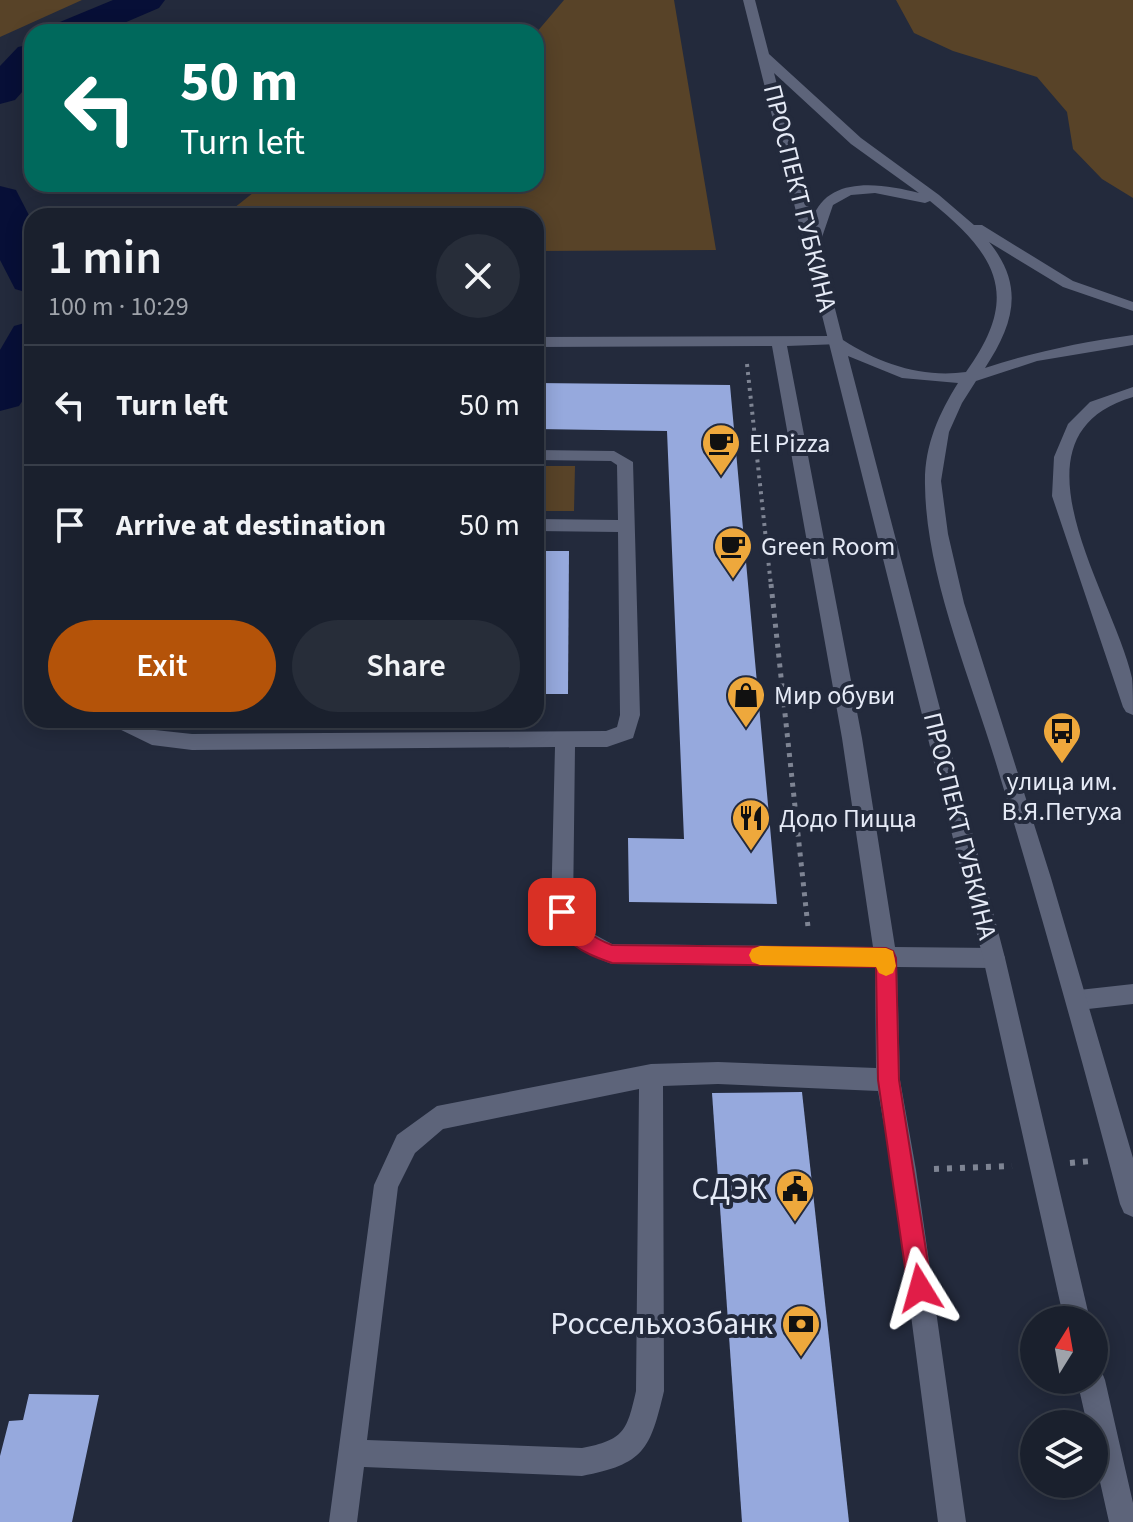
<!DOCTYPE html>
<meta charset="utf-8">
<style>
body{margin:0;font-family:"Source Sans 3",sans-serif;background:#272d39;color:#f1f3f6;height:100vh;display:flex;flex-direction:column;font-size:30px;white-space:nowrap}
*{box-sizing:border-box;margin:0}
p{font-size:26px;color:#9fa3aa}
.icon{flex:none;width:44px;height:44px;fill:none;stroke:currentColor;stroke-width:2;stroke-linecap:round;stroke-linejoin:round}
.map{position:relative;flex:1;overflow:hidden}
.sheet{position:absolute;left:24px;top:208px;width:520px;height:520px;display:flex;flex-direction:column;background:#1a202d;border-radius:24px;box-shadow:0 4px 20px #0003,0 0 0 2px #383e49}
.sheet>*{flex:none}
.banner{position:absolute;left:24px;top:24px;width:520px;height:168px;border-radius:24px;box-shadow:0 4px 20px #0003,0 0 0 2px #383e49;background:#00695c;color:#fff;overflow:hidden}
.needle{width:52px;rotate:11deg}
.tools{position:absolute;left:1020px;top:1306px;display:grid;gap:16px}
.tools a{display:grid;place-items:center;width:88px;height:88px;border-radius:50%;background:#1a202d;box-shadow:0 4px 20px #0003,0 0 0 2px #383e49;font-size:40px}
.pin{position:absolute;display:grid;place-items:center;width:68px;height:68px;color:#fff;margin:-34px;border-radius:16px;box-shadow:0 4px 12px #0006}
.me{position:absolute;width:88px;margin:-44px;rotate:352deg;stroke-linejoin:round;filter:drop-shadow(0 0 6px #0008)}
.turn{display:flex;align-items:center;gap:28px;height:168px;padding:0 24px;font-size:36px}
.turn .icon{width:104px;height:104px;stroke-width:2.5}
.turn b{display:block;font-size:56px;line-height:68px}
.round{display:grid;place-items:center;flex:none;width:84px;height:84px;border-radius:42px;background:#272d39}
.summary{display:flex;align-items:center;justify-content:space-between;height:136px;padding:0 24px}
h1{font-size:48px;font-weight:600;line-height:60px}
.cta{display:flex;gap:16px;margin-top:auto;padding:16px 24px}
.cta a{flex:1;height:92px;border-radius:48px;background:#b45309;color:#fff;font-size:32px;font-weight:600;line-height:92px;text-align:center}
.cta a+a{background:#272d39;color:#f1f3f6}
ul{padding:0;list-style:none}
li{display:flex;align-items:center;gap:24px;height:120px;padding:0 24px;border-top:2px solid #383e49}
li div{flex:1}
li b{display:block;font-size:30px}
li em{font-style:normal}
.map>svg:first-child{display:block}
.green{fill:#584328}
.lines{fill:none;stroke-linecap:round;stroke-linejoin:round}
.river{fill:#070f37;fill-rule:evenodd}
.building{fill:#96a9dd}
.path-far2{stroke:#7e8493;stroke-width:4;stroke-dasharray:3 5;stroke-linecap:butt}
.path-far1{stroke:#7e8493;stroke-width:5;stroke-dasharray:4 6;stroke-linecap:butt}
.path{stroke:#7e8493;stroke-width:6;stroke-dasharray:5 8;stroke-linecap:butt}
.lane{fill:#5d647a;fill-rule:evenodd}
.secondary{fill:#5d647a;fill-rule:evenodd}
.route{fill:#e11d48;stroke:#92132f;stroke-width:2}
.slow{fill:#f59e0b}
.labels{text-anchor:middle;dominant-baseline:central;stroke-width:8;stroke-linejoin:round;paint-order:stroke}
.street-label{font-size:26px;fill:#e5eaf6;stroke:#232a3c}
.poi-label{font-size:26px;fill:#e5eaf6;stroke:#232a3c;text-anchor:start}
.near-poi-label{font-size:32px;fill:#e5eaf6;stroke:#232a3c;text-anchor:end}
</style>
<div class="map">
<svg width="1133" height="1522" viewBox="0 0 1133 1522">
<rect width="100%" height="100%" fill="#232a3c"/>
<g class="green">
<polygon points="0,0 82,0 0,37"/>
<polygon points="564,0 674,0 716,250 536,251 536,216 224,216 264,184 536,184 536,33"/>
<polygon points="896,0 1133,0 1133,198 1102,179 1073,149 1067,112 1037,77 953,51 914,33"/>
<polygon points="536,466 575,466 574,511 536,511"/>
</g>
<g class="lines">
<g class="river">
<polygon points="113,0 165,0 159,8 103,32 49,32 55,24"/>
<polygon points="32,44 32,81 15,100 0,104 0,66 18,47"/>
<polygon points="0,186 16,190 32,221 32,294 15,289 0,260"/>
<polygon points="32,321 32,387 19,406 0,411 0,350 14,326"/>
</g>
</g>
<g class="building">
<polygon points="536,383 730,385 777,904 629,902 628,838 684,839 667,431 536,429"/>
<polygon points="536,551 569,551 568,694 536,694"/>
<polygon points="802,1092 849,1522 742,1522 712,1093"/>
<polygon points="29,1394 99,1395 72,1522 0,1522 0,1456 9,1421 23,1420"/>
</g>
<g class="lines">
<polyline class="path-far2" points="747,364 771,586"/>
<polyline class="path-far1" points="771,584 808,927"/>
<g class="path">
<polyline points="1070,1163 1092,1161"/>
<polyline points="934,1169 1012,1166"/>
</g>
<g class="lane">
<path d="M835 336 843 341 840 344 787 346 862 738 895 947 994 948 1002 951 1005 958 1002 965 994 968 897 967 900 1080 916 1170 966 1522H938L892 1170 878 1091 718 1084 663 1086 664 1391C650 1450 644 1464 582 1476L364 1467 357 1522H329L374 1185 397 1135 437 1106 651 1064 718 1062 876 1068 875 967 612 964C583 953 565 941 551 912L555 747 192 750 152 745 111 725 108 720H136L155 730 192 734 606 731 617 727 620 715 618 532 536 531V519L618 520 617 465 611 461 536 460V450L614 451 633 462 640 715 633 738 607 747H575L573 911 590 932 612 944 873 947 842 738 772 346 536 347V337ZM639 1089 636 1391C627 1431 624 1440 582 1448L367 1440 398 1187 415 1153 443 1129Z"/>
<path d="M1133 387V397C1000 436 1114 595 1132 678 1133 689 1133 703 1133 715L1126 712 1123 707 1052 496 1054 457 1068 424 1090 402Z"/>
<polygon points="32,617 32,642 23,635 23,624"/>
<polygon points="1133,984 1133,1004 1079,1010 1071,1007 1068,1000 1071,993 1079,990"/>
</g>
<g class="secondary">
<path d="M743 0H755L769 54 861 138 939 195 974 225H982L1073 281 1133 302V311L1063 287 989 242C1025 286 1014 324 985 368 1034 352 1082 342 1133 335V345L1037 361 976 381 962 403 949 432 941 481 948 534 964 603 1051 878 1133 1158V1217L1124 1213 1120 1204C1081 1055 1040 908 995 760 969 674 926 575 925 485 924 447 938 415 958 383L902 378 848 356 1005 958 1090 1320H1064L983 958ZM774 73 851 144 919 193C883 184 827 174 812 220ZM875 193 925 203 930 201C998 256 1021 296 966 372 922 378 880 364 843 340L819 246 833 205 851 195Z"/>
<polygon points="1094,1368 1101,1370 1105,1380 1133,1503 1133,1522 1109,1522 1094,1455 1094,1424 1087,1424 1077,1380 1094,1380"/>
</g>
</g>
<path class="route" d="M562 903 569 906C580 927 590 937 612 945L886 948 893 951 896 958 899 1080 932 1288 928 1296 920 1299 911 1296 908 1288 878 1080 876 967 612 963C578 951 568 946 552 912L555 906Z"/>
<polygon class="slow" points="760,946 886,948 893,951 896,966 893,973 886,976 879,973 876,967 760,965 752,962 749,955 752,949"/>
<defs>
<g id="cafe-pin" transform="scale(2)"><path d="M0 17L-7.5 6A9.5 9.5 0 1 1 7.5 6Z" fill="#eea83c" stroke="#232a3c"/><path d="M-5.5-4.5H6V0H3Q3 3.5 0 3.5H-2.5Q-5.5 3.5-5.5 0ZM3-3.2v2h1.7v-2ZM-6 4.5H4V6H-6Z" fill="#111"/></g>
<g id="shop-pin" transform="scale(2)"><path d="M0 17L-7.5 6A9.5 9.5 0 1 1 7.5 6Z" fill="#eea83c" stroke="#232a3c"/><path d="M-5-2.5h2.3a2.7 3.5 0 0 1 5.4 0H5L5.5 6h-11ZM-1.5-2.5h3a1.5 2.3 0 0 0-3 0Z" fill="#111"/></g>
<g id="bus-pin" transform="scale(2)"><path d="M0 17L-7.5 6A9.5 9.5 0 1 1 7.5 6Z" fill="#eea83c" stroke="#232a3c"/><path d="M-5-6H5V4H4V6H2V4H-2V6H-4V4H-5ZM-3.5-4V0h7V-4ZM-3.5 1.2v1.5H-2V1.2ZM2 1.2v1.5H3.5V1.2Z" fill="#111"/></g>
<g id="restaurant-pin" transform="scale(2)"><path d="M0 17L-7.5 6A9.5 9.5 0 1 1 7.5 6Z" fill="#eea83c" stroke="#232a3c"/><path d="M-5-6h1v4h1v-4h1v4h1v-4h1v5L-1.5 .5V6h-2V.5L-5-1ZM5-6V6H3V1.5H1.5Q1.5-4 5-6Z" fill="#111"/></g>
<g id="civic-pin" transform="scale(2)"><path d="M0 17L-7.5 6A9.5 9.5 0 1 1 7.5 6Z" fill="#eea83c" stroke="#232a3c"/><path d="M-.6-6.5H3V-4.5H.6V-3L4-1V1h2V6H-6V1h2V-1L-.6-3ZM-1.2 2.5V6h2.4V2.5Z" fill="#111"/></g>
<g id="bank-pin" transform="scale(2)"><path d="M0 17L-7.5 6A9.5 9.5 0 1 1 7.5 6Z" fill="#eea83c" stroke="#232a3c"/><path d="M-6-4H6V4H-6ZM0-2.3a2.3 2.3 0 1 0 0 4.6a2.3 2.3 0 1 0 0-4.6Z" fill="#111"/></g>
</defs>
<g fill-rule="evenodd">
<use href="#cafe-pin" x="721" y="443"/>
<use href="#cafe-pin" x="733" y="546"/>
<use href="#shop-pin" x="746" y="695"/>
<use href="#bus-pin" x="1062" y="731"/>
<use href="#restaurant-pin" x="751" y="818"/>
<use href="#civic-pin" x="795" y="1189"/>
<use href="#bank-pin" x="801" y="1324"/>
</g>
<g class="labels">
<g class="street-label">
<text transform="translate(800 198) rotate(76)">ПРОСПЕКТ ГУБКИНА</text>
<text transform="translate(960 826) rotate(76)">ПРОСПЕКТ ГУБКИНА</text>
</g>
<g class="poi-label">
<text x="749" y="443">El Pizza</text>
<text x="761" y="546">Green Room</text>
<text x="774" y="695">Мир обуви</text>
<text x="1062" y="781" text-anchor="middle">улица им.<tspan x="1062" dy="30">В.Я.Петуха</tspan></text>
<text x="779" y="818">Додо Пицца</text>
</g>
<g class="near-poi-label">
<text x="767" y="1189">СДЭК</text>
<text x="773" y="1324">Россельхозбанк</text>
</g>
</g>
</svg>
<div class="tools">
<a><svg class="needle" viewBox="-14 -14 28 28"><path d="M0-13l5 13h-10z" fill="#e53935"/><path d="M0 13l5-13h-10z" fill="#9fa3aa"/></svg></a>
<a><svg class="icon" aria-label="layers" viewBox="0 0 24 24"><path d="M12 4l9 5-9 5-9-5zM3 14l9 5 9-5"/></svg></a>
</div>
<div class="pin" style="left:562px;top:912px;background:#d93025"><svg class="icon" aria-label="arrive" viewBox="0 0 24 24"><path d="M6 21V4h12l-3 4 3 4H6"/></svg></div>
<svg class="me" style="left:920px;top:1288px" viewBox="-20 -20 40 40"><path d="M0-17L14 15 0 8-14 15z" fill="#e11d48" stroke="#fff" stroke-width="4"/></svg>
<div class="banner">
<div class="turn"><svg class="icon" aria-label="left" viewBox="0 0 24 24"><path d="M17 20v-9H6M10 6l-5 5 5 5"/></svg><div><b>50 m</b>Turn left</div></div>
</div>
<section class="sheet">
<div class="summary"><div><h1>1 min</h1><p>100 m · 10:29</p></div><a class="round"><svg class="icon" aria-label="close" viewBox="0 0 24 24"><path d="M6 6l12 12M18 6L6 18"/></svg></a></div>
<ul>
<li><svg class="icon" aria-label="left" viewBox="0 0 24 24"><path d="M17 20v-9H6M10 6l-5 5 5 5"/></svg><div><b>Turn left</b></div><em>50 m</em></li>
<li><svg class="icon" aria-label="arrive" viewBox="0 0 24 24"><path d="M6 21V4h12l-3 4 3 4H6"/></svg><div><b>Arrive at destination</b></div><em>50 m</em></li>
</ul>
<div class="cta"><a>Exit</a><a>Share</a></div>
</section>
</div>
